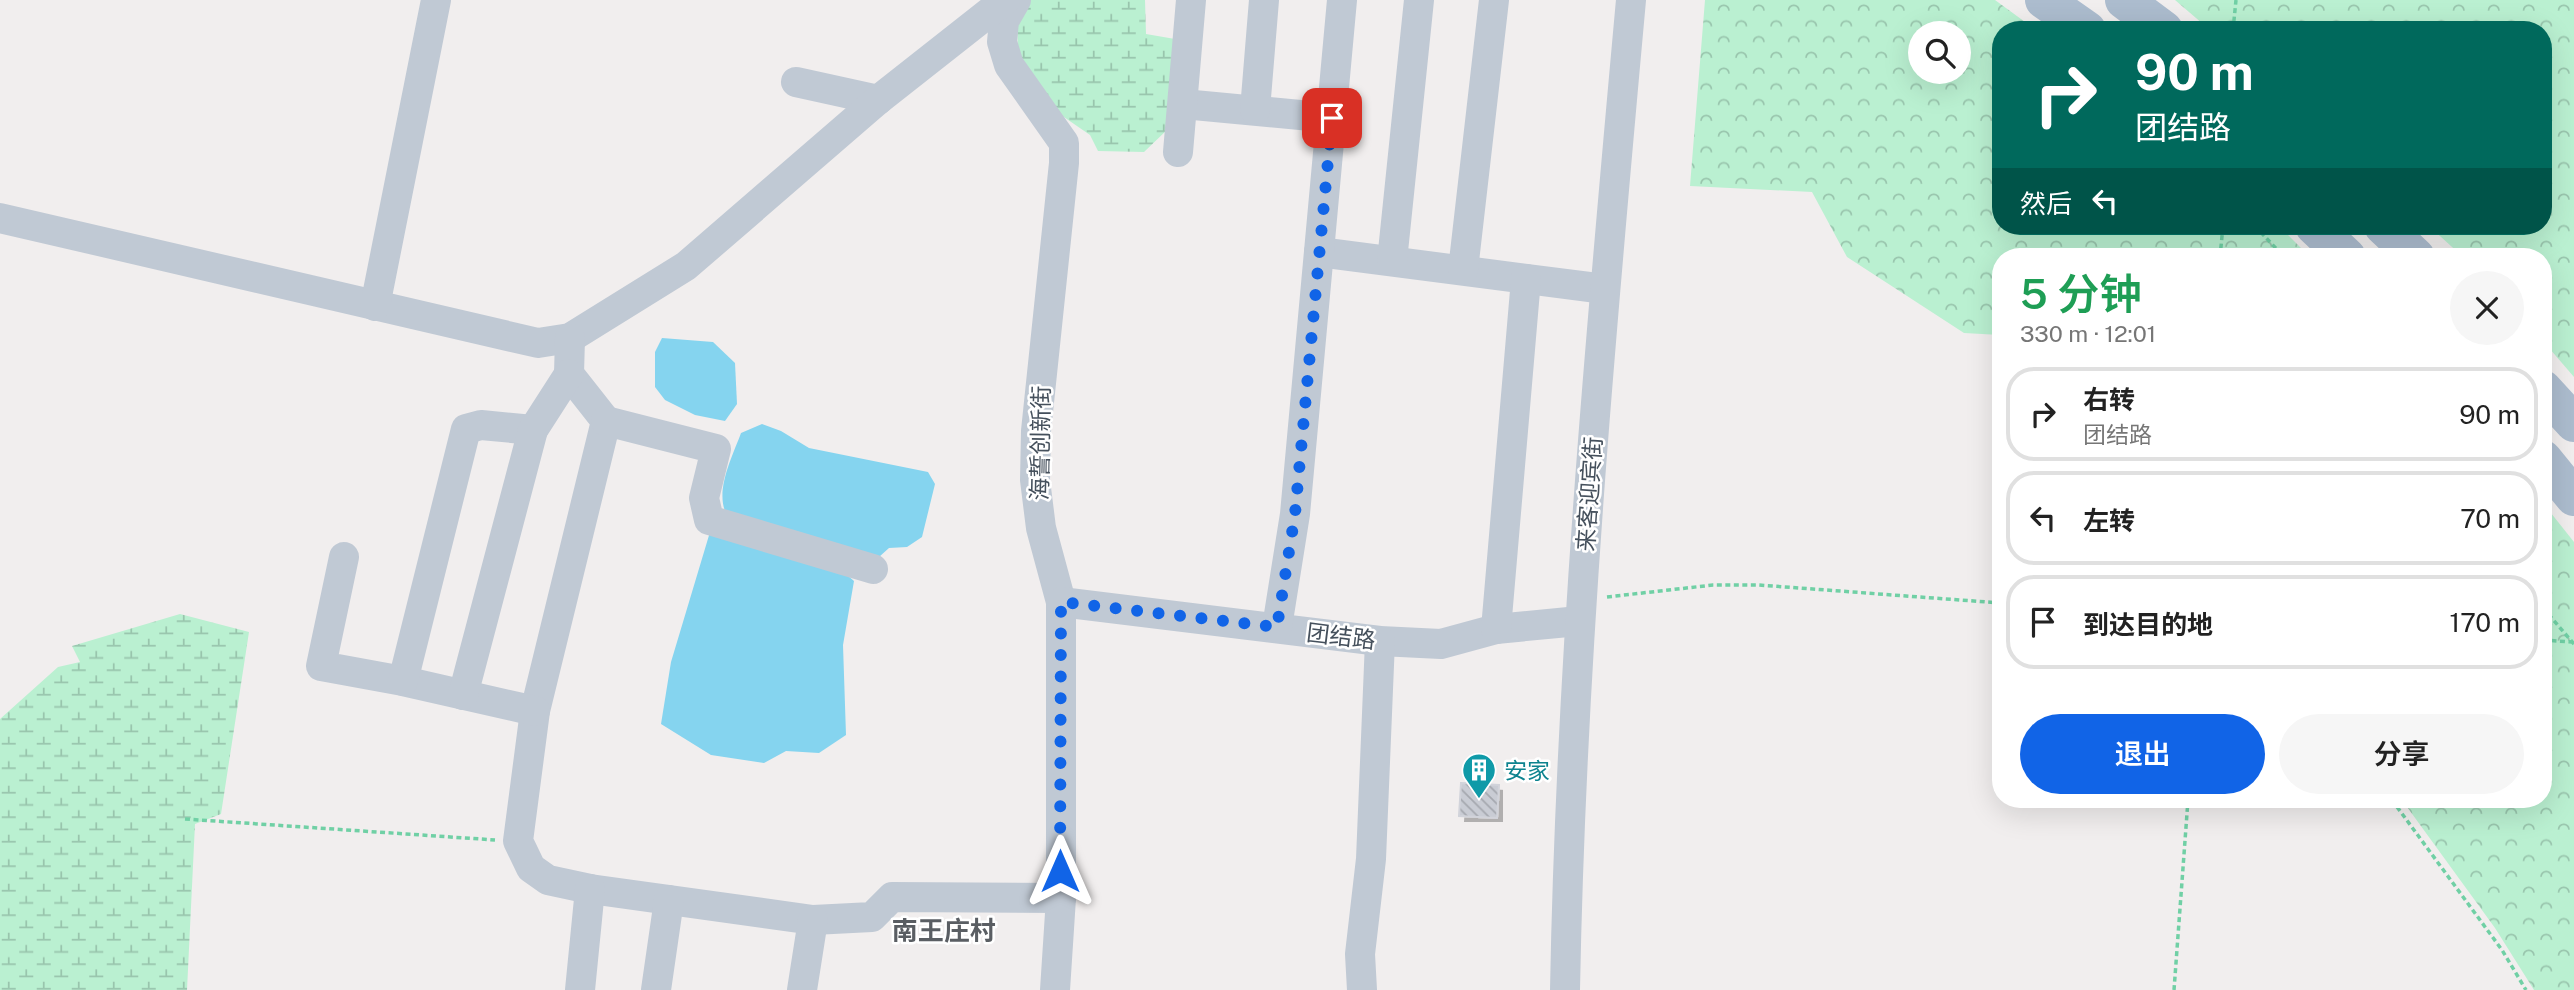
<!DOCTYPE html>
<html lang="zh">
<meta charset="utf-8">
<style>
body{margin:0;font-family:"Public Sans","Noto Sans SC",sans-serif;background:#f6f6f6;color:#222;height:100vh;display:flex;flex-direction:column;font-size:26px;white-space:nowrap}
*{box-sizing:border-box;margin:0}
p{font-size:23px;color:#767676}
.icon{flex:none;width:38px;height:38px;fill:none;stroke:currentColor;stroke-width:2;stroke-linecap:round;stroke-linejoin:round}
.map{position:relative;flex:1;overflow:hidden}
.side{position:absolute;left:1992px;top:248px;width:560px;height:560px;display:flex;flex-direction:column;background:#fff;border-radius:28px;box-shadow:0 7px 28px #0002}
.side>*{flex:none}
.banner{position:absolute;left:1992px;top:21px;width:560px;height:214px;border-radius:28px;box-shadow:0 7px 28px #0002;background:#00695c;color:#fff;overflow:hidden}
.buttons{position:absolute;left:1908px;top:21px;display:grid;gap:14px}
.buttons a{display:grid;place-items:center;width:63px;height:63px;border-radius:50%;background:#fff;box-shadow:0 7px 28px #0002;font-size:35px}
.pin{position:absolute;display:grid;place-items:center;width:60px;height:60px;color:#fff;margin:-30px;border-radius:14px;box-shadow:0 4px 10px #0006}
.me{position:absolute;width:77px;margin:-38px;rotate:0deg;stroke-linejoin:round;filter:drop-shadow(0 0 5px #0008)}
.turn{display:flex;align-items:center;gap:24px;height:147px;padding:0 28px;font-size:32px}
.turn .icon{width:91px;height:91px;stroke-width:2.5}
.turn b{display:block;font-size:49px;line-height:60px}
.then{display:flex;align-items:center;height:66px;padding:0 28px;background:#0003;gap:14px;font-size:26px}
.round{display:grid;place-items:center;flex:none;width:74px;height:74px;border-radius:37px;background:#f6f6f6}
.summary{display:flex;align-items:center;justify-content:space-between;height:119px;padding:0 28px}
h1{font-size:42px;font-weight:600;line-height:52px;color:#1e9e55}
.button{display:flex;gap:14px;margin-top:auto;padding:14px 28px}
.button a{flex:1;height:80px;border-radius:42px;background:#1164e7;color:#fff;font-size:28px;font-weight:600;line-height:80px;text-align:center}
.button a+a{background:#f6f6f6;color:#222}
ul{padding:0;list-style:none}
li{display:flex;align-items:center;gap:21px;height:94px;margin:0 14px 10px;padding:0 14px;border:4px solid #e0e0e0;border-radius:28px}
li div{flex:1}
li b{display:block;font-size:26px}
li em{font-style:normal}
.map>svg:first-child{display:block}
.forest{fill:url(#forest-crowns);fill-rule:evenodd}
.wetland{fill:url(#wetland-marsh)}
.water{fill:#85d4ef}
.building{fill:url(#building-back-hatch);stroke:#d1d3da;stroke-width:2;filter:url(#shadow)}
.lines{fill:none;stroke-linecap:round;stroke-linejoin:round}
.path{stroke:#70d0a5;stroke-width:3.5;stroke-dasharray:5 3.5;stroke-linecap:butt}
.minor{stroke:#c0c9d4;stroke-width:30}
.major{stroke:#acbcce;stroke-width:38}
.route{stroke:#1164e7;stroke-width:12;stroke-dasharray:0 21.6}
.labels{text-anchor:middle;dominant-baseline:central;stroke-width:5;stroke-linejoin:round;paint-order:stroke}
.street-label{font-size:23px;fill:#45505c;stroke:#fff}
.culture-label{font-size:23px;fill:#0d838f;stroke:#fff;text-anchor:start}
.quarter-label{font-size:26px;font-weight:bold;fill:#5a5e63;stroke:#fff}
</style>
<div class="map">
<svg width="2574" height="990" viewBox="0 0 2574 990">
<defs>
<pattern id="forest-crowns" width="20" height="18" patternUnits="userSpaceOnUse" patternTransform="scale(1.75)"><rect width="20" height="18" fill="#baf0d1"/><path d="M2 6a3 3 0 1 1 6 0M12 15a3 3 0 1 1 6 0" fill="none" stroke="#99c5ad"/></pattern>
<pattern id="wetland-marsh" width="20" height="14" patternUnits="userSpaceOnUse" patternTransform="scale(1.75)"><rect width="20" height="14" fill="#baf0d1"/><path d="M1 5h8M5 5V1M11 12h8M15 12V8" fill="none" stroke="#99c5ad"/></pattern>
<pattern id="building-back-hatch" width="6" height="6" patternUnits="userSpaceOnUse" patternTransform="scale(1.75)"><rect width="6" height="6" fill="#c9ccd4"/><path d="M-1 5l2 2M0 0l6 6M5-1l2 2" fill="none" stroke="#a5a8af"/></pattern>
<filter id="shadow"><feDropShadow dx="6" dy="6" stdDeviation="0" flood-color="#0004"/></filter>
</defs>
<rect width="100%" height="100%" fill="#f1eeee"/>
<g class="forest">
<path d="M1705 0H1995L2036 30H2000V226H2279L2310 257H2000V335L1964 333 1847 257 1812 192 1690 186ZM1958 33V72H1920V33Z"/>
<polygon points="2175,0 2574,0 2574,377 2543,341 2543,257 2463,257 2429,226 2543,226 2543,30 2210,30"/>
<polygon points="2543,503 2574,542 2574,990 2534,990 2495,928 2402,800 2543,800"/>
</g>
<g class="wetland">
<polygon points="1029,0 1145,0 1146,34 1175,39 1168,129 1144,152 1098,151 1090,135 1061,115 1018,53 1017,18"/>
<polygon points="180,614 249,632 221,814 195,824 187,990 0,990 0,719 58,667 80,662 72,646"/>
</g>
<g class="water">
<polygon points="662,338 713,342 735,363 737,404 725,421 695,415 665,400 655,387 655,352"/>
<path d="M762 424 781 431 809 448 928 472 935 484 922 537 907 547 889 548 879 557 725 511C716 488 733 455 741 433Z"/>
<polygon points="710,532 831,561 854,581 843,645 846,735 819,753 786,751 764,763 711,755 661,724 671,662"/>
</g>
<polygon class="building" points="1461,783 1499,785 1497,818 1459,816"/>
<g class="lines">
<g class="path">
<polyline points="2233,30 2236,0"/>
<polyline points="2255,226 2284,257"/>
<polyline points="2220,257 2223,226"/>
<polyline points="1607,597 1713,585 1759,585 2000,603"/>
<polyline points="2543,608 2574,644"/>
<polyline points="2543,640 2572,642"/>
<polyline points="2392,800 2502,950 2526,990"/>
<polyline points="185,819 495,840"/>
<polyline points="2174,990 2188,800"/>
</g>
<g class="minor">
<polyline points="1016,0 1004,21 1002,42 1009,65 1064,143 1064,163 1036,431 1035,480 1041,528 1061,602 1061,898 1055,990"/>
<polyline points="796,82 878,100"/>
<polyline points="1183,104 1332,118"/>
<polyline points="1255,110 1264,0"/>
<polyline points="1178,152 1191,0"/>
<polyline points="0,218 538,343 570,338 686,266 878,100 1005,0"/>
<polyline points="1319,252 1605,289"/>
<polyline points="1392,261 1419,0"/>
<polyline points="1463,270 1494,0"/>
<polyline points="375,306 436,0"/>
<polyline points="570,338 569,374 606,421 535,711 518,841 531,868 548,880 590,889 813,920 872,917 892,897 1061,898"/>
<polyline points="606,421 716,449 704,498 709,520 873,569"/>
<polyline points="344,557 321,666 403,681 535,711"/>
<polyline points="1061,602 1380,641 1441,644 1496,629 1579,621"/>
<polyline points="1277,627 1295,514 1342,0"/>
<polyline points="1496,629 1526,279"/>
<polyline points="403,681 466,429 481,425 533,430"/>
<polyline points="463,695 533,430 569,374"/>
<polyline points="580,990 590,889"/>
<polyline points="656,990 669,900"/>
<polyline points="802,990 813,920"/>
<polyline points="1362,990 1360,954 1371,859 1380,641"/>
<path d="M1565 990C1571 659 1601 329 1631 0"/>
</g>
<g class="major">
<polyline points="2044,0 2087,30"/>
<polyline points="2124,0 2164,30"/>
<polyline points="2314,226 2347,257"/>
<polyline points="2383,226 2416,257"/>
<polyline points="2543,389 2574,423"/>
<polyline points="2543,459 2574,497"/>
</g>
</g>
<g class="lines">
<polyline class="route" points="1060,871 1061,602 1277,627 1295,514 1332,118"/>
</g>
<defs>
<g id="building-pin" transform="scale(1.75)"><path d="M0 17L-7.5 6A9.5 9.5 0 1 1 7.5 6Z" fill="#0f9aa8" stroke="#fff"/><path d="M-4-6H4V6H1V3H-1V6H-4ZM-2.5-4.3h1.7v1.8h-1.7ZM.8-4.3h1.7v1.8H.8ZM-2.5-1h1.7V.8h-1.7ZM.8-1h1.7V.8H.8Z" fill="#fff"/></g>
</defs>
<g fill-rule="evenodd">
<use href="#building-pin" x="1479" y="770"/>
</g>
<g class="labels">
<g class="street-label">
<text transform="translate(1040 443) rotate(-89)">海誓创新街</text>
<text transform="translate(1589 494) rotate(-86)">来客迎宾街</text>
<text transform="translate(1341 636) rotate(7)">团结路</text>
</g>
<g class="culture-label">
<text x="1504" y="770">安家</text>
</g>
<g class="quarter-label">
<text x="944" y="930">南王庄村</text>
</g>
</g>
</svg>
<div class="buttons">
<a><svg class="icon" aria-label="search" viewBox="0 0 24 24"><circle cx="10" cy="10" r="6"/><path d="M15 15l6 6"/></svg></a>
</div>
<div class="pin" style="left:1332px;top:118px;background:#d93025"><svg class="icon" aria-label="arrive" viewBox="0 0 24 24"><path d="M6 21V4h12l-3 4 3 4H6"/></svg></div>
<svg class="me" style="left:1060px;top:871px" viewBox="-20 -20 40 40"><path d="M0-17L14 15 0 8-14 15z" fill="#1164e7" stroke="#fff" stroke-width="4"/></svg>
<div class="banner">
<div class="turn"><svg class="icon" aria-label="right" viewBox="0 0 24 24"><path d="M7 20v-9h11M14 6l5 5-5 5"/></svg><div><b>90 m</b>团结路</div></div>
<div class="then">然后<svg class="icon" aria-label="left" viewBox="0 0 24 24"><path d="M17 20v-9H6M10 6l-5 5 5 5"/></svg></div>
</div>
<section class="side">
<div class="summary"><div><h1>5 分钟</h1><p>330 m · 12:01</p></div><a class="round"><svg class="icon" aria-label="close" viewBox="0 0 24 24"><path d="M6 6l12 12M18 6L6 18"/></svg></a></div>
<ul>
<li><svg class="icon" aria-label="right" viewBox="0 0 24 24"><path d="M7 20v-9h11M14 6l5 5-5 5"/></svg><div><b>右转</b><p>团结路</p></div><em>90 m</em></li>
<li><svg class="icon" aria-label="left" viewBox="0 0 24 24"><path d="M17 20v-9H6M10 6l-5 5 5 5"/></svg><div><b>左转</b></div><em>70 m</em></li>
<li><svg class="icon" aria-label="arrive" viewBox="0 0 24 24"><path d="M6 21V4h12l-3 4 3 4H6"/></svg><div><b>到达目的地</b></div><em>170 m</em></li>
</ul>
<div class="button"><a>退出</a><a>分享</a></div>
</section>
</div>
